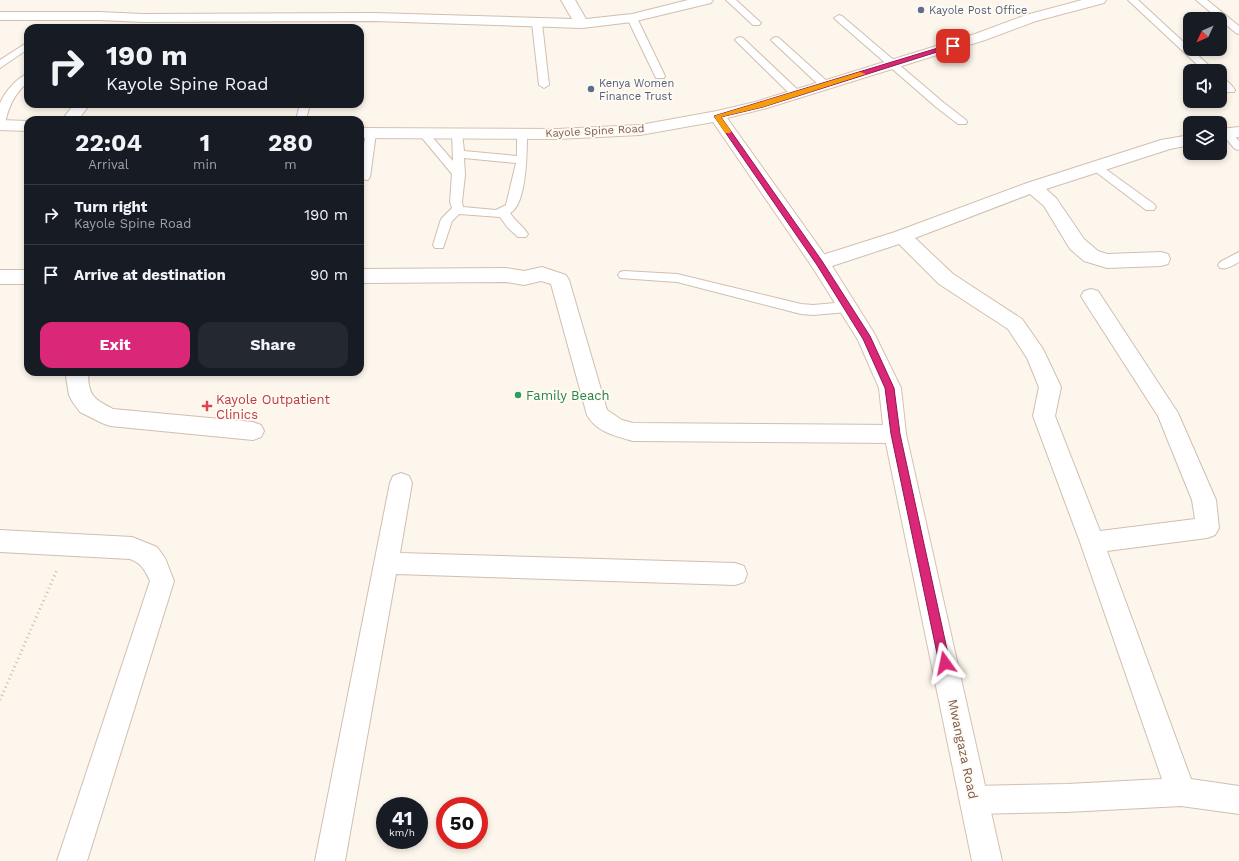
<!DOCTYPE html>
<style>
body{margin:0;font-family:"Work Sans",sans-serif;background:#242831;color:#f1f3f6;height:100vh;display:flex;flex-direction:column;font-size:15px;white-space:nowrap}
*{box-sizing:border-box;margin:0}
p{font-size:13px;color:#9ea1a6}
.icon{flex:none;width:22px;height:22px;fill:none;stroke:currentColor;stroke-width:2;stroke-linecap:round;stroke-linejoin:round}
.map{position:relative;flex:1;overflow:hidden}
.sheet{position:absolute;left:24px;top:116px;width:340px;height:260px;display:flex;flex-direction:column;background:#171b24;border-radius:12px;box-shadow:0 2px 6px #0003}
.sheet>*{flex:none}
.hud{position:absolute;left:24px;top:24px;width:340px;height:84px;border-radius:12px;box-shadow:0 2px 6px #0003;background:#171b24;color:#f1f3f6;overflow:hidden}
.needle{width:26px;rotate:226deg}
.buttons{position:absolute;left:1183px;top:12px;display:grid;gap:8px}
.buttons a{display:grid;place-items:center;width:44px;height:44px;border-radius:8px;background:#171b24;box-shadow:0 2px 6px #0003;font-size:20px}
.speed{position:absolute;left:376px;top:797px;display:flex;gap:8px;font-size:20px;font-weight:700;text-align:center}
.speed>*{display:grid;place-content:center;width:52px;height:52px;border-radius:50%;background:#171b24;box-shadow:0 2px 6px #0003;line-height:1}
.speed small{font-size:10px;font-weight:400}
.speed .limit{border:6px solid #d22;background:#fff;color:#111}
.pin{position:absolute;display:grid;place-items:center;width:34px;height:34px;color:#fff;margin:-17px;border-radius:8px;box-shadow:0 2px 6px #0006}
.me{position:absolute;width:44px;margin:-22px;rotate:348deg;stroke-linejoin:round;filter:drop-shadow(0 0 3px #0008)}
.turn{display:flex;align-items:center;gap:14px;height:84px;padding:0 16px;font-size:18px}
.turn .icon{width:52px;height:52px;stroke-width:2.5}
.turn b{display:block;font-size:28px;line-height:34px}
.eta{display:flex;justify-content:space-evenly;align-items:center;height:68px;text-align:center}
.eta b{font-size:24px;font-weight:700;line-height:28px}
.cta{display:flex;gap:8px;margin-top:auto;padding:8px 16px}
.cta a{flex:1;height:46px;border-radius:12px;background:#db2777;color:#fff;font-size:16px;font-weight:700;line-height:46px;text-align:center}
.cta a+a{background:#242831;color:#f1f3f6}
ul{padding:0;list-style:none}
li{display:flex;align-items:center;gap:12px;height:60px;padding:0 16px;border-top:1px solid #363941}
li div{flex:1}
li b{display:block;font-size:15px}
li em{font-style:normal}
.map>svg:first-child{display:block}
.lines{fill:none;stroke-linecap:round;stroke-linejoin:round}
.lane-casing{stroke:#d1beb0;stroke-width:2}
.street-casing{stroke:#d1beb0;stroke-width:2}
.secondary-casing{stroke:#d6c0b0;stroke-width:2}
.path{stroke:#d9b8a5;stroke-width:3;stroke-dasharray:1 3.5;stroke-linecap:butt}
.lane{fill:#fff;fill-rule:evenodd}
.street{fill:#fff;fill-rule:evenodd}
.secondary{fill:#fff;fill-rule:evenodd}
.route{fill:#db2777;stroke:#8e194d}
.slow{fill:#f59e0b}
.service-dot{fill:#5c6f8a;stroke:#fffaf3;stroke-width:1.5}
.leisure-dot{fill:#2e9e5b;stroke:#fffaf3;stroke-width:1.5}
.health-dot{fill:#e0444e;stroke:#fffaf3;stroke-width:1.5}
.labels{text-anchor:middle;dominant-baseline:central;stroke-width:3.5;stroke-linejoin:round;paint-order:stroke}
.far-service-label{font-size:11px;fill:#4e5e75;stroke:#fffaf3;text-anchor:start}
.far-street-label{font-size:11px;fill:#7a5c4d;stroke:#fffaf3}
.leisure-label{font-size:13px;fill:#27864d;stroke:#fffaf3;text-anchor:start}
.health-label{font-size:13px;fill:#be3a42;stroke:#fffaf3;text-anchor:start}
.street-label{font-size:13px;fill:#7a5c4d;stroke:#fffaf3}
</style>
<div class="map">
<svg width="1239" height="861" viewBox="0 0 1239 861">
<rect width="100%" height="100%" fill="#fdf6ec"/>
<g class="lines">
<g class="lane-casing">
<g id="lane">
<polygon points="726,0 736,0 759,21 761,23 759,25 753,25"/>
<polygon points="1128,0 1138,0 1215,71 1204,71"/>
<polygon points="1196,0 1207,0 1239,26 1239,34 1236,33"/>
<polygon points="632,15 637,18 665,76 664,78 656,78 655,76 627,18"/>
<polygon points="839,15 842,16 944,103 966,120 967,122 966,124 958,124 936,107 836,20 834,18"/>
<polygon points="537,20 542,23 549,85 544,88 539,85 532,23"/>
<polygon points="740,37 743,38 800,92 801,94 800,96 792,96 737,42 735,40 737,38"/>
<polygon points="776,37 779,38 829,83 830,85 829,87 821,87 773,42 771,40 773,38"/>
<polygon points="28,42 28,49 0,68 0,60"/>
<path d="M28 74V82C15 93 8 107 5 124L0 127C0 120 0 111 0 104 3 94 17 77 28 74Z"/>
<path d="M1220 78C1226 79 1232 85 1235 90L1234 92H1226L1220 86Z"/>
<polygon points="300,104 310,104 306,120 296,120"/>
<polygon points="371,130 376,133 370,177 368,180 360,179 360,168 366,133"/>
<path d="M423 130 427 131 453 161 452 133 453 131 457 130 462 133 464 151 517 156V133L522 130 526 131 527 133C527 150 527 205 510 213 515 221 523 226 528 234L526 237H518L508 228 500 217 459 214 452 221 443 248H435L433 245 441 219 452 208 450 202 452 174 418 133ZM464 158 516 163 506 205 496 210 463 207 462 202 465 175Z"/>
<polygon points="1226,130 1230,131 1239,141 1239,150 1235,149 1221,133"/>
<polygon points="1096,164 1100,165 1154,204 1156,207 1154,210 1146,210 1092,169 1091,167 1092,165"/>
<path d="M1239 252V262C1233 265 1227 270 1220 268L1218 265 1220 262Z"/>
<polygon points="624,271 677,274 801,304 813,305 847,302 851,304 853,307 851,310 847,312 813,315 801,314 677,282 620,278 618,275 620,272"/>
</g>
</g>
<g class="street-casing">
<g id="street">
<polygon points="561,0 575,0 586,19 632,14 688,0 713,0 711,3 632,22 582,28 374,21 143,22 99,20 0,20 0,12 99,12 143,14 374,13 572,19"/>
<polygon points="74,104 90,104 78,120 62,120"/>
<polygon points="1239,127 1239,137 1220,139 1220,129"/>
<polygon points="1190,135 1190,145 1170,149 1046,189 1056,198 1084,239 1098,251 1107,254 1161,252 1168,254 1170,259 1168,264 1161,266 1107,268 1084,261 1070,249 1044,206 1030,194 915,238 953,274 1022,319 1043,349 1061,387 1055,416 1100,531 1195,519 1192,500 1158,416 1084,301 1081,296 1084,291 1091,289 1098,291 1178,413 1216,500 1219,528 1215,535 1207,538 1107,551 1191,779 1239,786 1239,814 1181,806 1067,812 975,814 965,810 961,800 965,790 975,786 1067,784 1162,779 1080,542 1033,416 1039,387 1027,358 1008,329 939,284 899,244 820,270 813,268 810,263 813,258 895,232 1027,183 1161,140"/>
<path d="M542 267 566 275 569 280 607 410 622 420 633 423 895 425 903 428 906 434 903 440 895 443 633 441C616 436 596 432 587 415L551 284 541 281 524 285 506 282 360 283V269L506 268 524 271Z"/>
<rect x="0" y="270" width="28" height="14"/>
<path d="M69 372H89C88 377 88 380 89 385 91 399 101 402 113 409L253 422 261 425 264 431 261 437 253 440 110 426 102 423 80 412 72 401 69 395 66 377Z"/>
<polygon points="401,473 409,476 412,483 400,553 735,563 744,566 747,574 744,582 735,585 396,574 345,861 315,861 390,483 393,476"/>
<path d="M0 530 132 537 157 547 165 558 174 581 87 861H57L150 581C145 570 141 563 130 559L0 552Z"/>
</g>
</g>
<g class="secondary-casing">
<g id="secondary">
<polygon points="1082,0 1106,0 1104,3 1036,21 985,40 767,108 727,118 827,258 874,333 901,388 906,434 1002,861 972,861 884,434 879,388 858,340 813,268 713,122 640,135 557,139 360,138 360,128 557,129 640,125 717,111 755,102 975,34 1026,15"/>
<polygon points="0,120 28,121 28,131 0,130"/>
</g>
</g>
<polyline class="path" points="0,700 57,570"/>
<use href="#lane" class="lane"/>
<use href="#street" class="street"/>
<use href="#secondary" class="secondary"/>
</g>
<polygon class="route" points="951,44 956,46 763,107 721,117 822,261 870,336 894,388 900,434 950,663 949,666 945,668 941,666 939,663 891,434 885,388 863,339 817,265 714,116"/>
<polygon class="slow" points="860,72 866,74 763,107 721,117 731,131 730,133 725,133 714,116"/>
<g class="service-dot">
<circle cx="921" cy="10" r="4"/>
<circle cx="591" cy="89" r="4"/>
</g>
<circle class="leisure-dot" cx="518" cy="395" r="4"/>
<path class="health-dot" d="M205 400h4v4h4v4h-4v4h-4v-4h-4v-4h4z"/>
<g class="labels">
<g class="far-service-label">
<text x="929" y="10">Kayole Post Office</text>
<text x="599" y="83">Kenya Women<tspan x="599" dy="13">Finance Trust</tspan></text>
</g>
<g class="far-street-label">
<text transform="translate(595 131) rotate(-3)">Kayole Spine Road</text>
</g>
<g class="leisure-label">
<text x="526" y="395">Family Beach</text>
</g>
<g class="health-label">
<text x="216" y="399">Kayole Outpatient<tspan x="216" dy="15">Clinics</tspan></text>
</g>
<g class="street-label">
<text transform="translate(963 749) rotate(78)">Mwangaza Road</text>
</g>
</g>
</svg>
<div class="buttons">
<a><svg class="needle" viewBox="-14 -14 28 28"><path d="M0-13l5 13h-10z" fill="#e53935"/><path d="M0 13l5-13h-10z" fill="#9ea1a6"/></svg></a>
<a><svg class="icon" aria-label="sound" viewBox="0 0 24 24"><path d="M4 9h4l5-4v14l-5-4H4zM17 9q2 3 0 6"/></svg></a>
<a><svg class="icon" aria-label="layers" viewBox="0 0 24 24"><path d="M12 4l9 5-9 5-9-5zM3 14l9 5 9-5"/></svg></a>
</div>
<div class="speed"><div>41<small>km/h</small></div><div class="limit">50</div></div>
<div class="pin" style="left:953px;top:46px;background:#d93025"><svg class="icon" aria-label="arrive" viewBox="0 0 24 24"><path d="M6 21V4h12l-3 4 3 4H6"/></svg></div>
<svg class="me" style="left:945px;top:663px" viewBox="-20 -20 40 40"><path d="M0-17L14 15 0 8-14 15z" fill="#db2777" stroke="#fff" stroke-width="4"/></svg>
<div class="hud">
<div class="turn"><svg class="icon" aria-label="right" viewBox="0 0 24 24"><path d="M7 20v-9h11M14 6l5 5-5 5"/></svg><div><b>190 m</b>Kayole Spine Road</div></div>
</div>
<section class="sheet">
<div class="eta">
<div><b>22:04</b><p>Arrival</p></div>
<div><b>1</b><p>min</p></div>
<div><b>280</b><p>m</p></div>
</div>
<ul>
<li><svg class="icon" aria-label="right" viewBox="0 0 24 24"><path d="M7 20v-9h11M14 6l5 5-5 5"/></svg><div><b>Turn right</b><p>Kayole Spine Road</p></div><em>190 m</em></li>
<li><svg class="icon" aria-label="arrive" viewBox="0 0 24 24"><path d="M6 21V4h12l-3 4 3 4H6"/></svg><div><b>Arrive at destination</b></div><em>90 m</em></li>
</ul>
<div class="cta"><a>Exit</a><a>Share</a></div>
</section>
</div>
